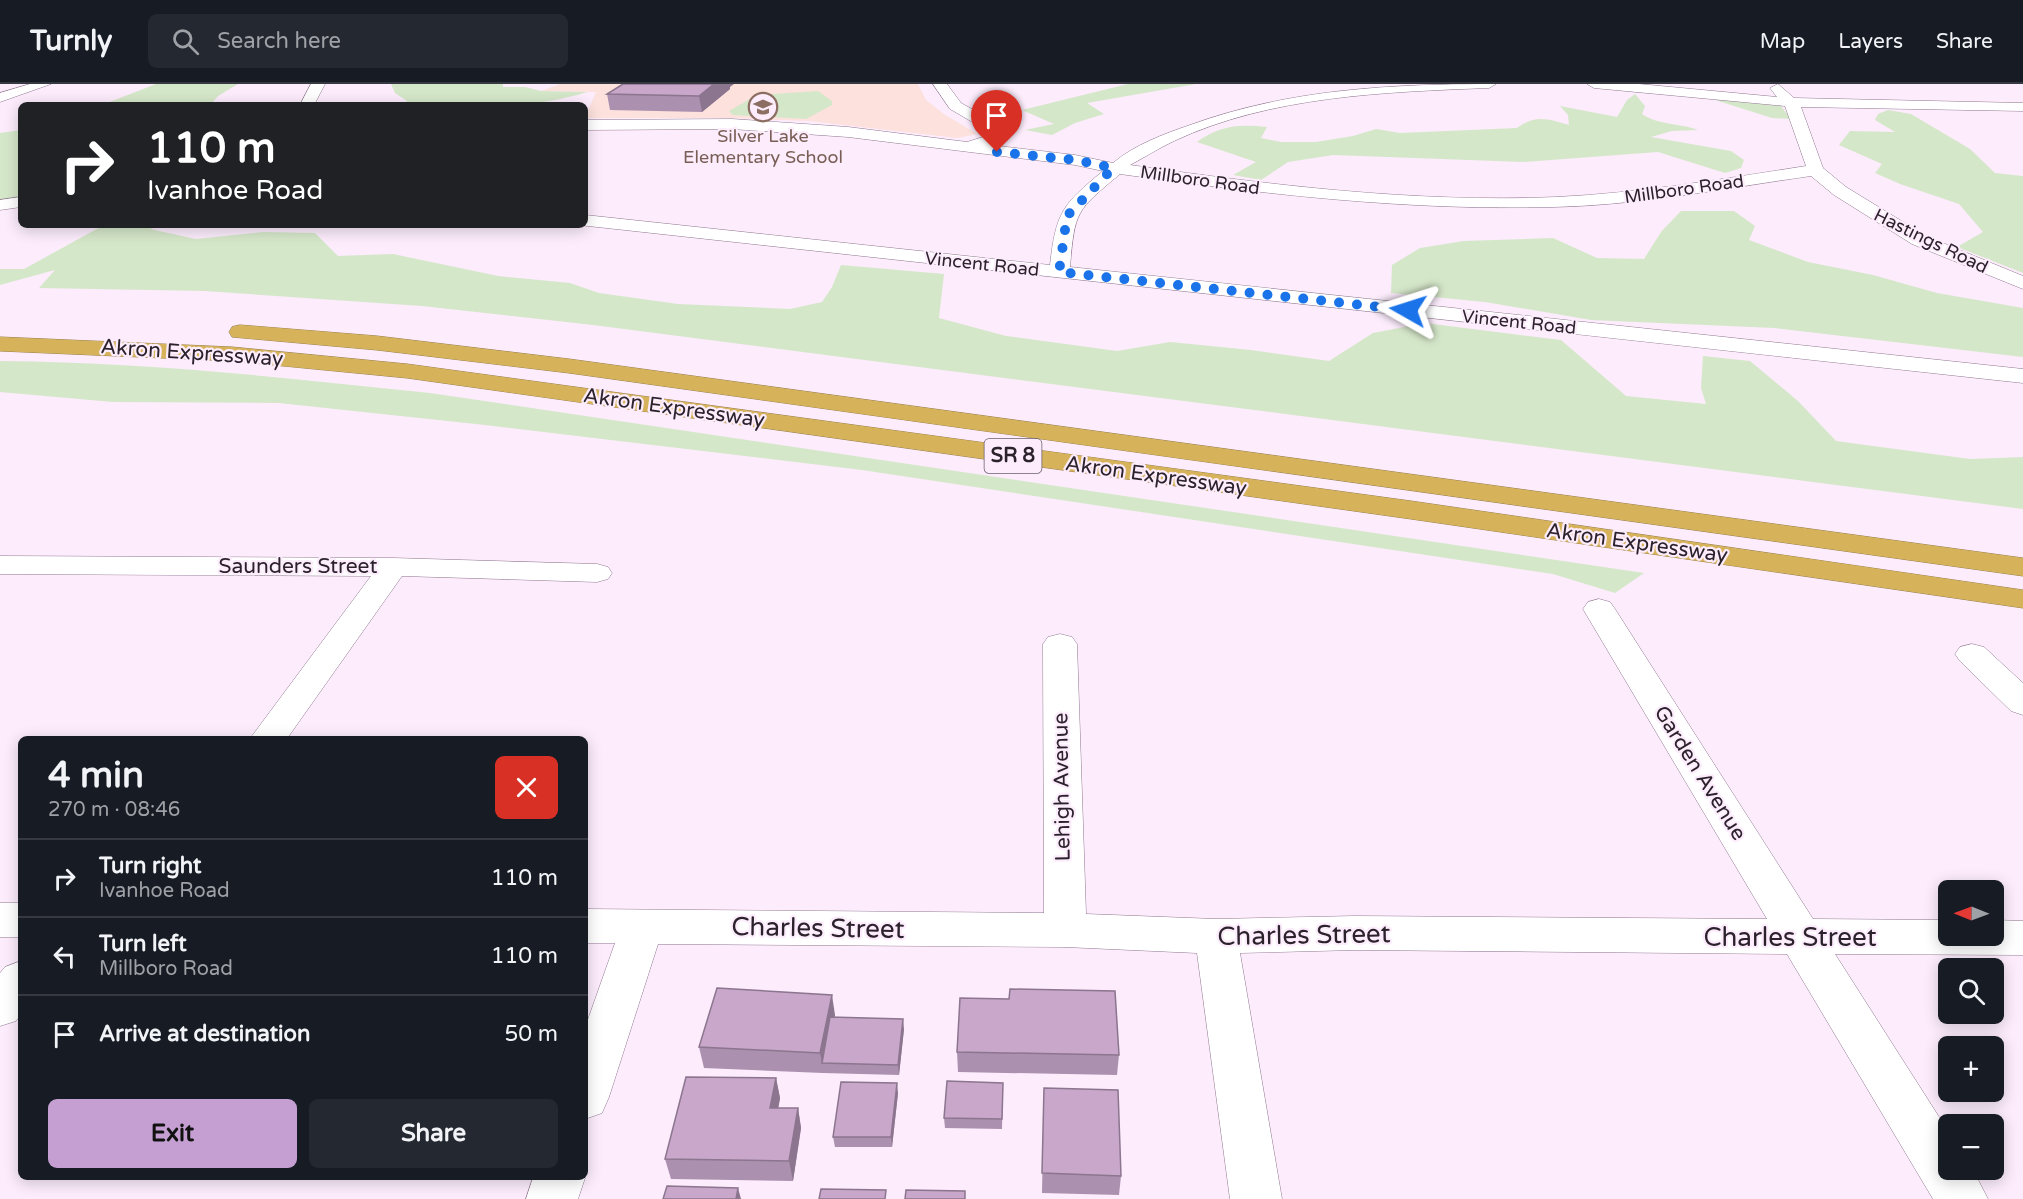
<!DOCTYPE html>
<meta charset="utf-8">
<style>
body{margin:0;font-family:"Varela Round",sans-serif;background:#242831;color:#f1f3f6;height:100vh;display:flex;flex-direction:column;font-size:22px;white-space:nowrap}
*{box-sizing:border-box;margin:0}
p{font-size:20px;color:#9ea1a6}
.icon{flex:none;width:33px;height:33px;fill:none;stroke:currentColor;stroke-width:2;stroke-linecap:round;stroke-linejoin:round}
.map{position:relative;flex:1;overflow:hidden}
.side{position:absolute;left:18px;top:652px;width:570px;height:444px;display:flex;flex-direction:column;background:#171b24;border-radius:9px;box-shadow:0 3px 15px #0003}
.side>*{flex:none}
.top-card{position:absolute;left:18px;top:18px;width:570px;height:126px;border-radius:9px;box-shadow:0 3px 15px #0003;background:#202124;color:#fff;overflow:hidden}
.needle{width:39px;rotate:271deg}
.buttons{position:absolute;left:1938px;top:796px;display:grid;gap:12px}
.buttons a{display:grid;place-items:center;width:66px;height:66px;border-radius:9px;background:#171b24;box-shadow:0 3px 15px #0003;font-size:30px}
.pin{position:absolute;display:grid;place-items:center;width:51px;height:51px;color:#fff;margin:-62px -26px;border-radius:50% 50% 50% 0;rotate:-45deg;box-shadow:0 0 6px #0007}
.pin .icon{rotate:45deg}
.me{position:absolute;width:66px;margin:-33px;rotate:276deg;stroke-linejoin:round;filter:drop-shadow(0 0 4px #0008)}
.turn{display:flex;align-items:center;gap:21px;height:126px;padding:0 30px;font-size:27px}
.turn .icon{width:78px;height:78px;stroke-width:2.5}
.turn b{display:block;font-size:42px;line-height:51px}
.round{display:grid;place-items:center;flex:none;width:63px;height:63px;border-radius:9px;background:#242831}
.summary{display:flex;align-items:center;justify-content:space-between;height:102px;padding:0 30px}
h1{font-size:36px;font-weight:700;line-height:45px}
.button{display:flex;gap:12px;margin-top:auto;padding:12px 30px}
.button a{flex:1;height:69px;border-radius:9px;background:#c59fd2;color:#111;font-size:24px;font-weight:700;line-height:69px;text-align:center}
.button a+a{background:#242831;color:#f1f3f6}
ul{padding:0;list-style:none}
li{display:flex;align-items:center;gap:18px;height:78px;padding:0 30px;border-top:2px solid #363941}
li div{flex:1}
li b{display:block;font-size:22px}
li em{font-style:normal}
header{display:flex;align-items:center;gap:36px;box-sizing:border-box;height:84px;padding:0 30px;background:#171b24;border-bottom:2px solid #363941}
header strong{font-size:28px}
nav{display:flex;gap:33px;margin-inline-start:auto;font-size:21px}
.search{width:420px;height:54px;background:#242831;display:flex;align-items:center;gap:15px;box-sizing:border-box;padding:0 21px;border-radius:9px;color:#9ea1a6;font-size:22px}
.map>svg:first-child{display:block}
.education{fill:#fce1dc}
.green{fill:#d5e7c9}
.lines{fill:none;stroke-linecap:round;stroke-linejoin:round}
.minor-casing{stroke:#8f7890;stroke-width:1}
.motorway-casing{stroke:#9a804b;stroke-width:1}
.minor{fill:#fff;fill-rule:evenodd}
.motorway{fill:#d6b35b;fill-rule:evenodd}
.wall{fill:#ac90af}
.shaded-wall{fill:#8c758e}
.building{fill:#c8a7cb;stroke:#8c758e;stroke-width:1.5}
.route{stroke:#1a73e8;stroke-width:10;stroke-dasharray:0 18}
.labels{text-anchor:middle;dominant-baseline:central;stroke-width:4.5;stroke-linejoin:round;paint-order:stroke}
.far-education-label{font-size:18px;fill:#785e54;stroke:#fcecfc}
.far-street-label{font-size:18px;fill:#2b222c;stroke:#fcecfc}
.shield{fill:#fcecfc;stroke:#6a5f6a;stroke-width:1.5}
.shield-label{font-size:20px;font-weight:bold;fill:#2b222c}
.street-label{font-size:21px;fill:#2b222c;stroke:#fcecfc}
.near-street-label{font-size:26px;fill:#2b222c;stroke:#fcecfc}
</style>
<header>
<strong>Turnly</strong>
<div class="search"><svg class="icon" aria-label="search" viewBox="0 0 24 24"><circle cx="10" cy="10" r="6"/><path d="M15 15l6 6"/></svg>Search here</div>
<nav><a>Map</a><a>Layers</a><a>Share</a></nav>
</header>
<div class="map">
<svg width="2023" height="1115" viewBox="0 0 2023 1115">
<rect width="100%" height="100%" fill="#fcecfc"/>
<polygon class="education" points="560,0 918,0 926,16 945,31 978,50 957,54 809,37 732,34 585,34 596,8 541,7"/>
<g class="green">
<polygon points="156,0 238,0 218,12 210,21 102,21"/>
<path d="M391 0H503V3H525L541 7 587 8C528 27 464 21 403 21L407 17 395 9Z"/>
<polygon points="1128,0 1196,0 1087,19 1104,30 1075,39 1052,51 1025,46 1054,40 1022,26"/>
<polygon points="818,7 832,17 832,21 806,35 733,31 729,27 757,11"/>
<path d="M1635 10 1645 22 1642 30C1658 41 1679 39 1698 46L1672 47 1651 53 1731 67 1744 76 1741 84 1725 89 1658 68 1523 78 1333 71 1288 78 1261 96 1233 91 1256 78 1197 58C1220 41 1239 40 1267 43L1261 54 1281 58H1316L1353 52 1376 45 1400 49 1517 44C1536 30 1548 35 1569 41L1568 31 1560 22 1617 33 1627 16Z"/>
<polygon points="1712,15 1781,22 1791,35 1772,34"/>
<polygon points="1888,26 1911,30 1970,65 1995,89 2023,92 2023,189 1957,163 1983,148 1959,120 1900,100 1875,89 1882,80 1839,61 1850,47 1895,48 1875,36 1878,30"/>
<polygon points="21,46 21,115 0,117 0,49"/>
<polygon points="1681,127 1734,127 1755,142 1749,156 1808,178 1873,191 1937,209 2023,224 2023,273 1774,244 1591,236 1485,218 1391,209 1392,181 1420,164 1464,157 1553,154 1597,174 1644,175 1661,148"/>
<polygon points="104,141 164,141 150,145 196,155 264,148 315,149 338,172 393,170 498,192 570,199 599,209 678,220 790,225 822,218 832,203 841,181 944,190 939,234 1006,252 1117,267 1170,258 1251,266 1329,277 1373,249 1425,239 1561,256 1626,312 1706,320 1701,304 1703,272 1750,277 1798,317 1836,357 1970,375 2023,373 2023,425 593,241 422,222 205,207 39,204 55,186 0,201 0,185 24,185"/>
<path d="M0 277C144 278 287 294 430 309L1644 489 1615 509 1553 490 862 386 485 341 279 319 113 318 0 308Z"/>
</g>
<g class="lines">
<g class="minor-casing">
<g id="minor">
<polygon points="30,0 51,0 0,18 0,9"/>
<polygon points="311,0 325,0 314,21 300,21"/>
<path d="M933 0H947L961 19 1002 42 1005 45 995 59 990 61 1075 71 1113 79C1134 61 1164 50 1190 41 1289 5 1392 0 1496 0L1489 4C1385 8 1270 12 1174 57 1159 64 1145 73 1130 81 1271 101 1414 119 1557 113 1640 109 1723 95 1806 82L1785 22 1594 4 1587 0H1639L1777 13 1770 4 1778 0 1794 14 2023 19V27L1801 23 1823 84 1846 103 1926 152 2023 192V205L1912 160 1834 111 1811 92C1726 104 1641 121 1554 123 1408 127 1264 110 1120 90 1076 127 1075 126 1070 183L2023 285V299L579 141H585V131L1050 181C1056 128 1062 121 1103 87L1075 81 848 53 732 45 585 46V36L732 35 848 43 967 58 983 53 988 47 950 25Z"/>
<polygon points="21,113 21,123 0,126 0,116"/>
<polygon points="0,472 393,474 597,480 608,483 612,489 608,495 597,498 402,492 286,656 249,656 371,492 0,490"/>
<polygon points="1599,515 1610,518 1615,525 1813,835 1948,836 1948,852 1994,852 1994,836 2023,837 2023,871 1835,870 1948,1047 1948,1086 1973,1086 1988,1115 1933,1115 1787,870 1355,866 1240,869 1282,1115 1230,1115 1197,869 1065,863 658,860 609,1013 602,1029 585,1035 585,944 615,859 585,859 585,825 1044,829 1043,560 1048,553 1060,550 1072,553 1077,560 1086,830 1216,835 1355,832 1767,835 1583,525 1588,518"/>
<polygon points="1972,560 1984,563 2023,599 2023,631 2011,627 1960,577 1955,570 1960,563"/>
<rect x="0" y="819" width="21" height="34"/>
<polygon points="21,877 21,930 16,937 0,942 0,889 5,883"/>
<polygon points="533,1094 585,1094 578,1115 526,1115"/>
</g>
</g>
<g class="motorway-casing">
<g id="motorway">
<polygon points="240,241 377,252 569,275 2023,474 2023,492 569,289 377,266 232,253 229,248 232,243"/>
<polygon points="0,253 232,263 407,280 1411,417 2023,506 2023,524 1411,435 407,294 232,277 0,267"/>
</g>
</g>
<use href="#minor" class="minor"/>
<use href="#motorway" class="motorway"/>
</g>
<g class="wall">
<polygon points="730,3 730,5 702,28 610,26 607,10"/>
<polygon points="835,931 834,934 904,945 899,991 823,989 704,984 699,963"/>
<polygon points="957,968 1119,971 1117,991 958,988"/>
<polygon points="776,994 780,1014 778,1024 798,1024 801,1044 793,1097 671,1095 665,1075"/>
<polygon points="1003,999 1002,1045 945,1044 944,1034"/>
<polygon points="1044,1004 1121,1092 1119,1111 1042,1109"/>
<polygon points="898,1009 892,1063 835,1063 833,1053"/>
</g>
<g class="shaded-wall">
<polygon points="714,0 734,0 730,3 730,5 702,28 699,12"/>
<polygon points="832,911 835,931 825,979 822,979 820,969"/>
<polygon points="903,935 904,945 899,991 898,981"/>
<polygon points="776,994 780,1014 775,1044 770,1024"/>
<polygon points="897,999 898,1009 892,1063 891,1053"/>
<polygon points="798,1024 801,1044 793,1097 789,1077"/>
<polygon points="738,1104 741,1115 736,1115"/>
</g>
<g class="building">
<polygon points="623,0 714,0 699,12 607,10"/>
<polygon points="717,904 832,911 820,969 699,963"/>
<polygon points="1010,905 1115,907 1119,971 957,968 960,914 1009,915"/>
<polygon points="830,933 903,935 898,981 822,979"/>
<polygon points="686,993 776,994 770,1024 798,1024 789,1077 665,1075"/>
<polygon points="947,997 1003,999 1002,1035 944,1034"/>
<polygon points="841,998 897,999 891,1053 833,1053"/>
<polygon points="1044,1004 1118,1006 1121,1092 1042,1089"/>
<polygon points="667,1102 738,1104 736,1115 663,1115"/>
<polygon points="821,1105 886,1106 885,1115 819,1115"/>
<polygon points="906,1106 965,1107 965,1115 905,1115"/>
</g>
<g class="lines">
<polyline class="route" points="997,68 1076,76 1113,84 1067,132 1059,188 1408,226"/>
</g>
<defs>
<g id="school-ring" transform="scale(1.5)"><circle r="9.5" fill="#fcecfc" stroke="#8d6e63" stroke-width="1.5"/><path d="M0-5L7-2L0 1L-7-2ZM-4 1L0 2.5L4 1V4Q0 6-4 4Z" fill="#8d6e63"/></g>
</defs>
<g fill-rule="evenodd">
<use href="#school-ring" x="763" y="23"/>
</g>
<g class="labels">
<g class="far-education-label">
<text x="763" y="52">Silver Lake<tspan x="763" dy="21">Elementary School</tspan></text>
</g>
<g class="far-street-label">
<text transform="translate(1200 96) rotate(8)">Millboro Road</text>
<text transform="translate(1684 105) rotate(-8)">Millboro Road</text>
<text transform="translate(1931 157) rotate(26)">Hastings Road</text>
<text transform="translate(982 180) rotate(6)">Vincent Road</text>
<text transform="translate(1519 238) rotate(6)">Vincent Road</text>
</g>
<rect class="shield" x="984.5" y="355" width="57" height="34" rx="4.5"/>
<g class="shield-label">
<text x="1013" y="372">SR 8</text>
</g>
<g class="street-label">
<text transform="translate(192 269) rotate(4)">Akron Expressway</text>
<text transform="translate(674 324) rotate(8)">Akron Expressway</text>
<text transform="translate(1156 392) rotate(8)">Akron Expressway</text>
<text transform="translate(1637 459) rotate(8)">Akron Expressway</text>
<text x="298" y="482">Saunders Street</text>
<text transform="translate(1700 689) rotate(58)">Garden Avenue</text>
<text transform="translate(1062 703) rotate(-91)">Lehigh Avenue</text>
</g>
<g class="near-street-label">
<text transform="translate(818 844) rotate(1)">Charles Street</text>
<text transform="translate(1304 851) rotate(-1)">Charles Street</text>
<text x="1790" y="853">Charles Street</text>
</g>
</g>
</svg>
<div class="buttons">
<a><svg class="needle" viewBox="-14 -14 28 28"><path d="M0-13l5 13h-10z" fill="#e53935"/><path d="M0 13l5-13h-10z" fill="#9ea1a6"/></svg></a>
<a><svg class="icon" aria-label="search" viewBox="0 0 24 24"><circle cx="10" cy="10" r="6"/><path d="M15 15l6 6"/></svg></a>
<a>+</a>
<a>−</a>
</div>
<div class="pin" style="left:997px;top:68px;background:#d93025"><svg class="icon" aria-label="arrive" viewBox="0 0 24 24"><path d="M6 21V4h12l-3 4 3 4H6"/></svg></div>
<svg class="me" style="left:1408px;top:226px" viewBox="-20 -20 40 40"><path d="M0-17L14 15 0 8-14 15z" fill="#1a73e8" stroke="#fff" stroke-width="4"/></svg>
<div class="top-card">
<div class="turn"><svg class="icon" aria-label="right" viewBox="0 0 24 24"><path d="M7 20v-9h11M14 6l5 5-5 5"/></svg><div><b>110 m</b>Ivanhoe Road</div></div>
</div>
<section class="side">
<div class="summary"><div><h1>4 min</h1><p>270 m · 08:46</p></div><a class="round" style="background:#d93025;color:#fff"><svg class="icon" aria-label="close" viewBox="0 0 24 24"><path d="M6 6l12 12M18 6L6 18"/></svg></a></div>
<ul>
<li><svg class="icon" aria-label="right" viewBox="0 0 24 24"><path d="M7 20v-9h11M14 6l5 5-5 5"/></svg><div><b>Turn right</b><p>Ivanhoe Road</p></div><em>110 m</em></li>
<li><svg class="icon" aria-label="left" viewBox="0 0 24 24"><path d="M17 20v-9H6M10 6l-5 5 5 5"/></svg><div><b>Turn left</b><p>Millboro Road</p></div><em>110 m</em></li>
<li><svg class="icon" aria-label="arrive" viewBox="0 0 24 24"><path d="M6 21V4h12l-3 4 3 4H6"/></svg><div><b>Arrive at destination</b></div><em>50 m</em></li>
</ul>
<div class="button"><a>Exit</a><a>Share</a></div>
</section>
</div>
